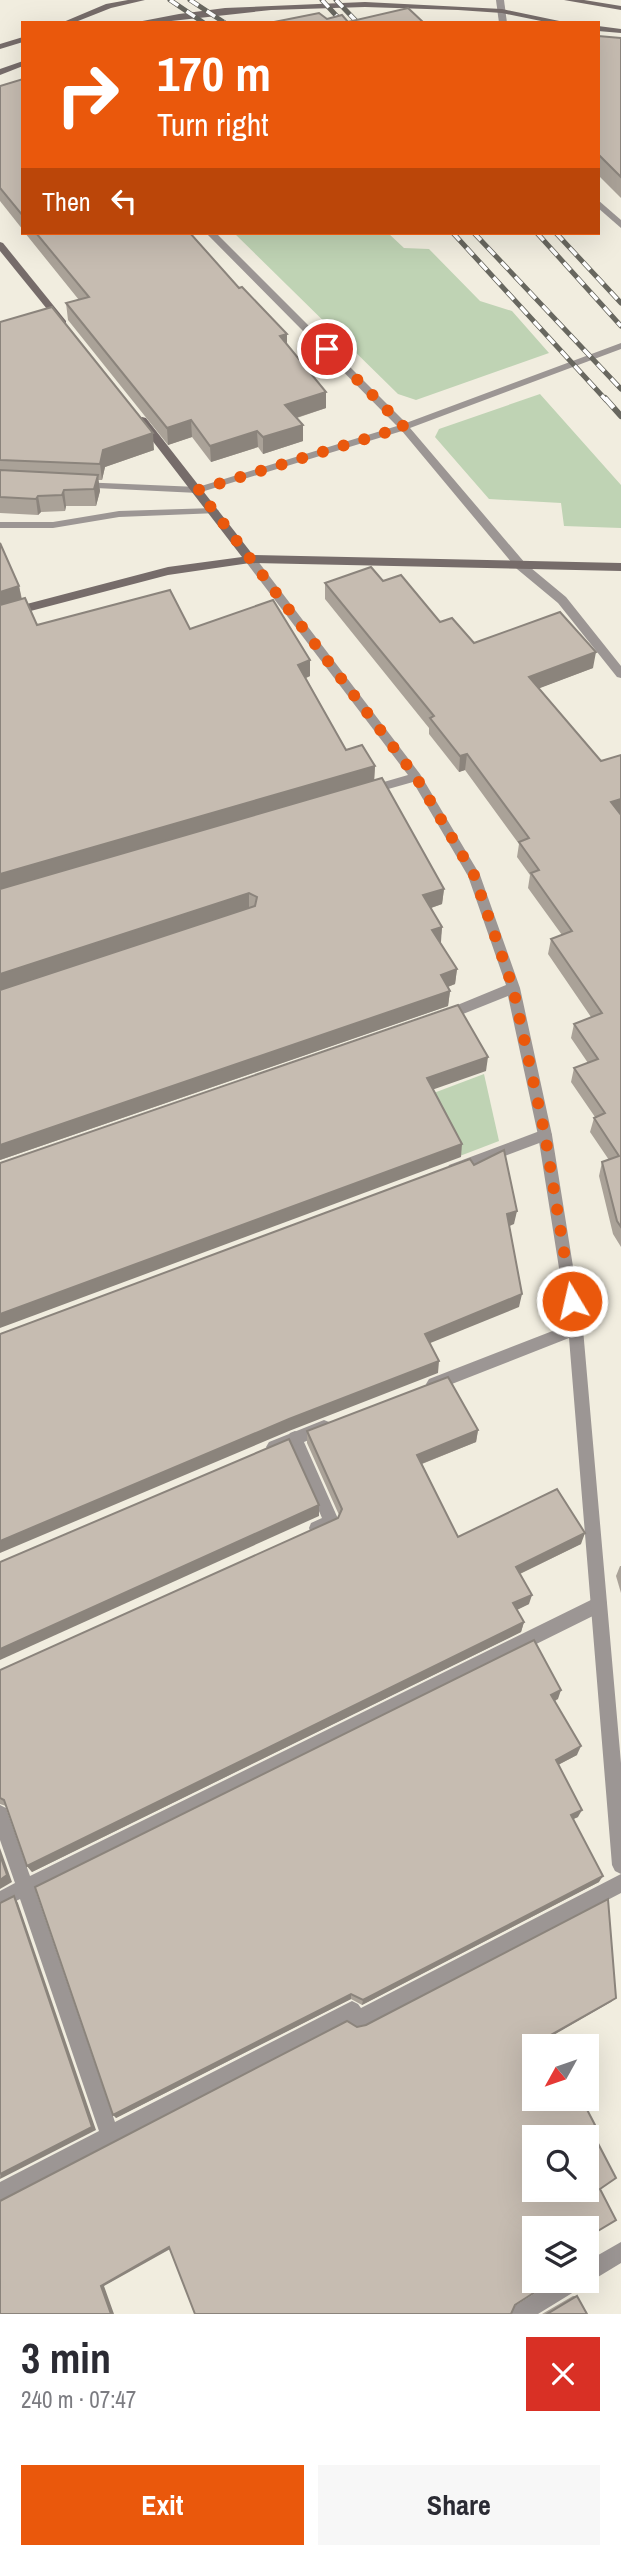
<!DOCTYPE html>
<meta charset="utf-8">
<style>
body{margin:0;font-family:"Archivo Narrow",sans-serif;background:#f7f7f7;color:#2b2b33;height:100vh;display:flex;flex-direction:column;font-size:26px;white-space:nowrap}
*{box-sizing:border-box;margin:0}
p{font-size:23px;color:#7c7c81}
.icon{flex:none;width:38px;height:38px;fill:none;stroke:currentColor;stroke-width:2;stroke-linecap:round;stroke-linejoin:round}
.map{position:relative;height:2314px;overflow:hidden}
.details{display:flex;flex-direction:column;background:#fff;flex:1}
.details>*{flex:none}
.banner{position:absolute;left:21px;top:21px;width:579px;height:214px;border-radius:0px;box-shadow:0 7px 28px #0002;background:#ea580c;color:#fff;overflow:hidden}
.needle{width:46px;rotate:230deg}
.tools{position:absolute;left:522px;top:2034px;display:grid;gap:14px}
.tools a{display:grid;place-items:center;width:77px;height:77px;border-radius:0px;background:#fff;box-shadow:0 7px 28px #0002;font-size:35px}
.pin{position:absolute;display:grid;place-items:center;width:60px;height:60px;color:#fff;margin:-30px;border:4px solid #fff;border-radius:50%;box-shadow:0 2px 7px #0007}
.me{position:absolute;width:77px;margin:-38px;rotate:351deg;stroke-linejoin:round;filter:drop-shadow(0 0 5px #0008)}
.turn{display:flex;align-items:center;gap:24px;height:147px;padding:0 21px;font-size:32px}
.turn .icon{width:91px;height:91px;stroke-width:2.5}
.turn b{display:block;font-size:49px;line-height:60px}
.then{display:flex;align-items:center;height:66px;padding:0 21px;background:#0003;gap:14px;font-size:26px}
.round{display:grid;place-items:center;flex:none;width:74px;height:74px;border-radius:0px;background:#f7f7f7}
.overview{display:flex;align-items:center;justify-content:space-between;height:119px;padding:0 21px}
h1{font-size:42px;font-weight:700;line-height:52px}
.cta{display:flex;gap:14px;margin-top:auto;padding:14px 21px}
.cta a{flex:1;height:80px;border-radius:0px;background:#ea580c;color:#fff;font-size:28px;font-weight:700;line-height:80px;text-align:center}
.cta a+a{background:#f7f7f7;color:#2b2b33}
.map>svg:first-child{display:block}
.green{fill:#bfd3b4}
.lines{fill:none;stroke-linecap:round;stroke-linejoin:round}
.lane{fill:#9c9694;fill-rule:evenodd}
.street{fill:#9c9694;fill-rule:evenodd}
.secondary{fill:#766c6a;fill-rule:evenodd}
.rail-far1-casing{stroke:#68675f;stroke-width:5}
.rail-casing{stroke:#68675f;stroke-width:6}
.rail-far1{stroke:#fff;stroke-width:3.5;stroke-dasharray:10;stroke-linecap:butt}
.rail{stroke:#fff;stroke-width:4.5;stroke-dasharray:13;stroke-linecap:butt}
.wall{fill:#aaa298}
.shaded-wall{fill:#8b847c}
.building{fill:#c6bcb1;stroke:#8b847c;stroke-width:2;fill-rule:evenodd}
.route{stroke:#ea580c;stroke-width:12;stroke-dasharray:0 21.6}
</style>
<div class="map">
<svg width="621" height="2314" viewBox="0 0 621 2314">
<rect width="100%" height="100%" fill="#f1eddf"/>
<g class="green">
<polygon points="234,233 388,233 404,248 429,249 480,301 512,311 549,353 416,400 398,394"/>
<polygon points="540,394 621,485 621,528 564,526 561,503 489,499 435,437 439,429"/>
<polygon points="484,1074 499,1141 452,1159 431,1094"/>
</g>
<g class="lines">
<g class="lane">
<polygon points="545,1129 550,1131 552,1135 550,1139 454,1175 449,1173 447,1169 449,1165"/>
<polygon points="295,1431 300,1433 339,1521 337,1526 317,1536 311,1533 309,1528 311,1523 322,1518 287,1438 290,1433"/>
<polygon points="599,1596 605,1598 607,1604 605,1610 36,1892 115,2122 346,2004 352,2001 358,2004 361,2008 621,1874 621,1893 364,2027 357,2029 350,2027 348,2022 0,2202 0,2182 99,2131 20,1899 0,1909 0,1891 15,1883 0,1840 0,1805 6,1808 30,1876"/>
<polygon points="621,2242 621,2263 593,2280 584,2282 582,2287 538,2314 510,2314 513,2307 556,2280 586,2280 586,2262"/>
</g>
<g class="street">
<polygon points="496,0 504,0 507,23 499,23"/>
<polygon points="598,200 621,220 621,228 598,208"/>
<polygon points="206,233 216,233 406,423 621,343 621,349 410,428 525,563 566,597 621,666 621,678 617,677 558,603 517,569 402,431 198,493 75,487 74,485 79,482 198,487 397,426"/>
<polygon points="214,508 219,511 218,513 119,517 53,528 0,528 0,522 53,522 119,511"/>
<polygon points="250,555 254,556 420,774 480,875 520,988 552,1135 583,1329 621,1763 621,1874 615,1871 612,1865 569,1338 434,1391 429,1389 426,1384 429,1379 568,1325 538,1135 508,996 443,1022 436,1017 438,1013 506,985 468,876 413,782 367,795 363,794 361,791 363,788 408,775 246,562 246,556"/>
<polygon points="324,1420 329,1422 332,1427 329,1432 274,1454 269,1452 266,1447 269,1442"/>
</g>
<g class="secondary">
<polygon points="128,0 145,0 111,8 73,23 61,23 106,4"/>
<polygon points="564,0 584,0 621,6 621,10"/>
<polygon points="365,2 502,9 569,23 551,23 502,13 458,10 365,7 271,10 153,23 132,23 179,14 225,8"/>
<polygon points="598,26 621,29 621,33 598,31"/>
<polygon points="23,37 23,42 0,49 0,44"/>
<polygon points="23,61 23,66 0,75 0,69"/>
<polygon points="0,242 3,243 66,321 66,325 60,325 0,251"/>
<polygon points="142,417 146,418 253,555 621,563 621,571 250,563 168,575 0,619 0,611 168,567 242,557 138,422 137,420"/>
</g>
<g class="rail-far1-casing">
<g id="rail-far1">
<polyline points="170,0 204,23"/>
<polyline points="190,0 225,23"/>
<polyline points="322,0 343,23"/>
<polyline points="336,0 358,23"/>
<polyline points="453,233 606,400"/>
<polyline points="474,233 621,389"/>
<polyline points="537,233 621,326"/>
<polyline points="556,233 621,303"/>
</g>
</g>
<g class="rail-casing">
<polyline id="rail" points="605,398 621,416"/>
</g>
<use href="#rail-far1" class="rail-far1"/>
<use href="#rail" class="rail"/>
</g>
<g class="wall">
<polygon points="598,36 621,38 621,198 598,175"/>
<polygon points="23,79 23,230 0,201 0,86"/>
<polygon points="25,233 190,233 239,288 287,334 287,344 326,392 326,408 297,418 303,441 263,454 258,447 211,462 192,437 168,445 68,320 66,303 79,300"/>
<polygon points="0,322 154,450 105,467 102,480 98,480 100,491 96,506 66,506 65,511 41,512 38,515 0,513"/>
<polygon points="383,581 440,622 474,643 593,668 539,688 601,761 621,755 621,813 620,814 621,815 621,1247 613,1234 599,1176 602,1162 609,1160 590,1132 594,1118 595,1117 571,1082 574,1068 588,1063 571,1038 574,1024 591,1017 548,954 551,939 562,935 528,888 530,875 517,857 519,844 465,770 459,772 429,734 429,728 325,599 325,583"/>
<polygon points="19,586 22,599 37,625 190,629 310,676 306,678 346,750 375,766 374,781 444,889 442,904 431,908 442,927 440,943 457,969 455,984 448,987 450,991 448,1006 0,1160"/>
<polygon points="478,1430 476,1442 422,1464 458,1537 581,1544 520,1574 529,1604 517,1610 524,1622 521,1632 32,1872 27,1866 6,1806 0,1804 0,1670 338,1518 339,1515 307,1443 307,1431"/>
<polygon points="620,1566 621,1566 621,1593 616,1576"/>
<polygon points="558,1699 555,1701 577,1755 558,1765 578,1817 573,1819 599,1882 362,2005 351,1999 116,2118 35,1887"/>
<polygon points="573,2296 577,2296 587,2314 542,2314"/>
</g>
<g class="shaded-wall">
<polygon points="287,334 287,351 280,336"/>
<polygon points="326,392 326,408 286,421 285,405"/>
<polygon points="191,420 192,437 168,445 167,428"/>
<polygon points="303,425 303,441 263,454 263,437"/>
<polygon points="257,431 258,447 211,462 210,446"/>
<polygon points="153,433 154,450 105,467 102,480 100,464 103,450"/>
<polygon points="98,475 100,491 96,506 94,489"/>
<polygon points="64,490 66,506 65,511 62,495"/>
<polygon points="38,496 41,512 38,515 36,499"/>
<polygon points="19,586 22,602 0,609 0,592"/>
<polygon points="596,652 593,668 527,693 529,677"/>
<polygon points="310,660 310,676 299,681 298,665"/>
<polygon points="467,754 465,770 459,772 460,756"/>
<polygon points="375,766 374,782 0,890 0,874"/>
<polygon points="621,799 621,813 608,818 611,802"/>
<polygon points="444,889 442,904 422,911 423,895"/>
<polygon points="249,893 249,909 0,990 0,974"/>
<polygon points="442,927 441,942 431,946 432,930"/>
<polygon points="457,969 455,984 439,990 441,975"/>
<polygon points="450,991 448,1006 0,1160 0,1145"/>
<polygon points="488,1057 486,1071 426,1092 427,1078"/>
<polygon points="462,1144 461,1157 0,1328 0,1314"/>
<polygon points="517,1211 514,1224 505,1228 507,1214"/>
<polygon points="522,1294 519,1307 423,1346 425,1334"/>
<polygon points="439,1361 438,1373 289,1431 0,1553 0,1541 289,1419"/>
<polygon points="478,1430 476,1442 416,1466 417,1455"/>
<polygon points="319,1505 319,1516 0,1660 0,1649"/>
<polygon points="585,1533 581,1544 513,1577 516,1567"/>
<polygon points="532,1595 529,1604 510,1613 513,1603"/>
<polygon points="524,1622 521,1632 32,1872 27,1866"/>
<polygon points="561,1690 558,1699 548,1704 551,1695"/>
<polygon points="581,1746 577,1755 552,1768 556,1760"/>
<polygon points="582,1810 578,1817 567,1822 571,1815"/>
<polygon points="0,1848 12,1882 0,1889"/>
<polygon points="603,1876 599,1882 362,2005 363,2000"/>
<polygon points="14,1896 18,1903 96,2130 0,2179"/>
<polygon points="351,1994 351,1999 116,2118 113,2115"/>
<polygon points="616,1998 611,2002 545,2040 549,2036"/>
<polygon points="169,2247 172,2248 104,2286 114,2314 111,2314 101,2286"/>
</g>
<g class="building">
<polygon points="408,8 424,23 269,23 319,13 327,19 342,15 348,22"/>
<polygon points="598,36 621,38 621,177 598,154"/>
<polygon points="23,79 23,216 0,188 0,86"/>
<polygon points="36,233 190,233 239,288 242,287 287,334 280,336 326,392 285,405 303,425 263,437 257,431 210,446 191,420 167,428 66,303 89,297"/>
<polygon points="52,307 153,433 103,450 100,464 0,460 0,322"/>
<polygon points="0,470 98,475 94,489 64,490 62,495 38,496 36,499 0,497"/>
<polygon points="0,543 19,586 0,592"/>
<polygon points="371,567 383,581 401,575 440,622 452,618 474,643 560,612 596,652 529,677 601,761 621,755 621,799 611,802 621,815 621,1227 617,1221 602,1162 619,1156 594,1118 605,1113 574,1068 598,1059 574,1024 602,1013 551,939 572,931 531,873 539,870 519,842 529,838 467,754 460,756 430,718 434,716 325,583"/>
<polygon points="170,590 190,629 273,600 310,660 298,665 346,750 362,745 375,766 0,874 0,605 25,598 37,625"/>
<polygon points="382,778 444,889 423,895 442,927 432,930 457,969 441,975 450,991 0,1145 0,990 255,906 257,897 249,893 0,974 0,889"/>
<polygon points="458,1005 488,1057 427,1078 462,1144 0,1314 0,1163"/>
<polygon points="504,1150 517,1211 507,1214 522,1294 425,1334 439,1361 289,1419 0,1541 0,1334 470,1159 474,1165"/>
<polygon points="448,1377 478,1430 417,1455 458,1537 557,1489 585,1533 516,1567 532,1595 513,1603 524,1622 27,1866 4,1800 0,1798 0,1670 338,1518 342,1509 307,1431"/>
<polygon points="289,1439 319,1505 0,1649 0,1562"/>
<polygon points="534,1640 561,1690 551,1695 581,1746 556,1760 582,1810 571,1815 603,1876 363,2000 351,1994 113,2115 35,1887"/>
<polygon points="0,1855 7,1875 0,1880"/>
<polygon points="14,1896 92,2127 0,2174 0,1903"/>
<path d="M608 1899 616 1998 549 2036 554 2046H534V2098H581L595 2125 590 2128 616 2178 600 2189 616 2220 586 2238V2228H534V2280H554L515 2305 511 2314H195L169 2247 101 2286 111 2314H0V2201L347 2021 357 2027 366 2025ZM534 2137H586V2189H534Z"/>
<polygon points="577,2296 587,2314 547,2314"/>
</g>
<g class="lines">
<polyline class="route" points="327,349 404,427 198,490 416,777 474,875 513,988 545,1135 572,1301"/>
</g>
</svg>
<div class="tools">
<a><svg class="needle" viewBox="-14 -14 28 28"><path d="M0-13l5 13h-10z" fill="#e53935"/><path d="M0 13l5-13h-10z" fill="#7c7c81"/></svg></a>
<a><svg class="icon" aria-label="search" viewBox="0 0 24 24"><circle cx="10" cy="10" r="6"/><path d="M15 15l6 6"/></svg></a>
<a><svg class="icon" aria-label="layers" viewBox="0 0 24 24"><path d="M12 4l9 5-9 5-9-5zM3 14l9 5 9-5"/></svg></a>
</div>
<div class="pin" style="left:327px;top:349px;background:#d93025"><svg class="icon" aria-label="arrive" viewBox="0 0 24 24"><path d="M6 21V4h12l-3 4 3 4H6"/></svg></div>
<svg class="me" style="left:572px;top:1301px" viewBox="-20 -20 40 40"><circle r="17" fill="#ea580c" stroke="#fff" stroke-width="3"/><path d="M0-11L8 9 0 5-8 9z" fill="#fff"/></svg>
<div class="banner">
<div class="turn"><svg class="icon" aria-label="right" viewBox="0 0 24 24"><path d="M7 20v-9h11M14 6l5 5-5 5"/></svg><div><b>170 m</b>Turn right</div></div>
<div class="then">Then<svg class="icon" aria-label="left" viewBox="0 0 24 24"><path d="M17 20v-9H6M10 6l-5 5 5 5"/></svg></div>
</div>
</div>
<section class="details">
<div class="overview"><div><h1>3 min</h1><p>240 m · 07:47</p></div><a class="round" style="background:#d93025;color:#fff"><svg class="icon" aria-label="close" viewBox="0 0 24 24"><path d="M6 6l12 12M18 6L6 18"/></svg></a></div>
<div class="cta"><a>Exit</a><a>Share</a></div>
</section>
